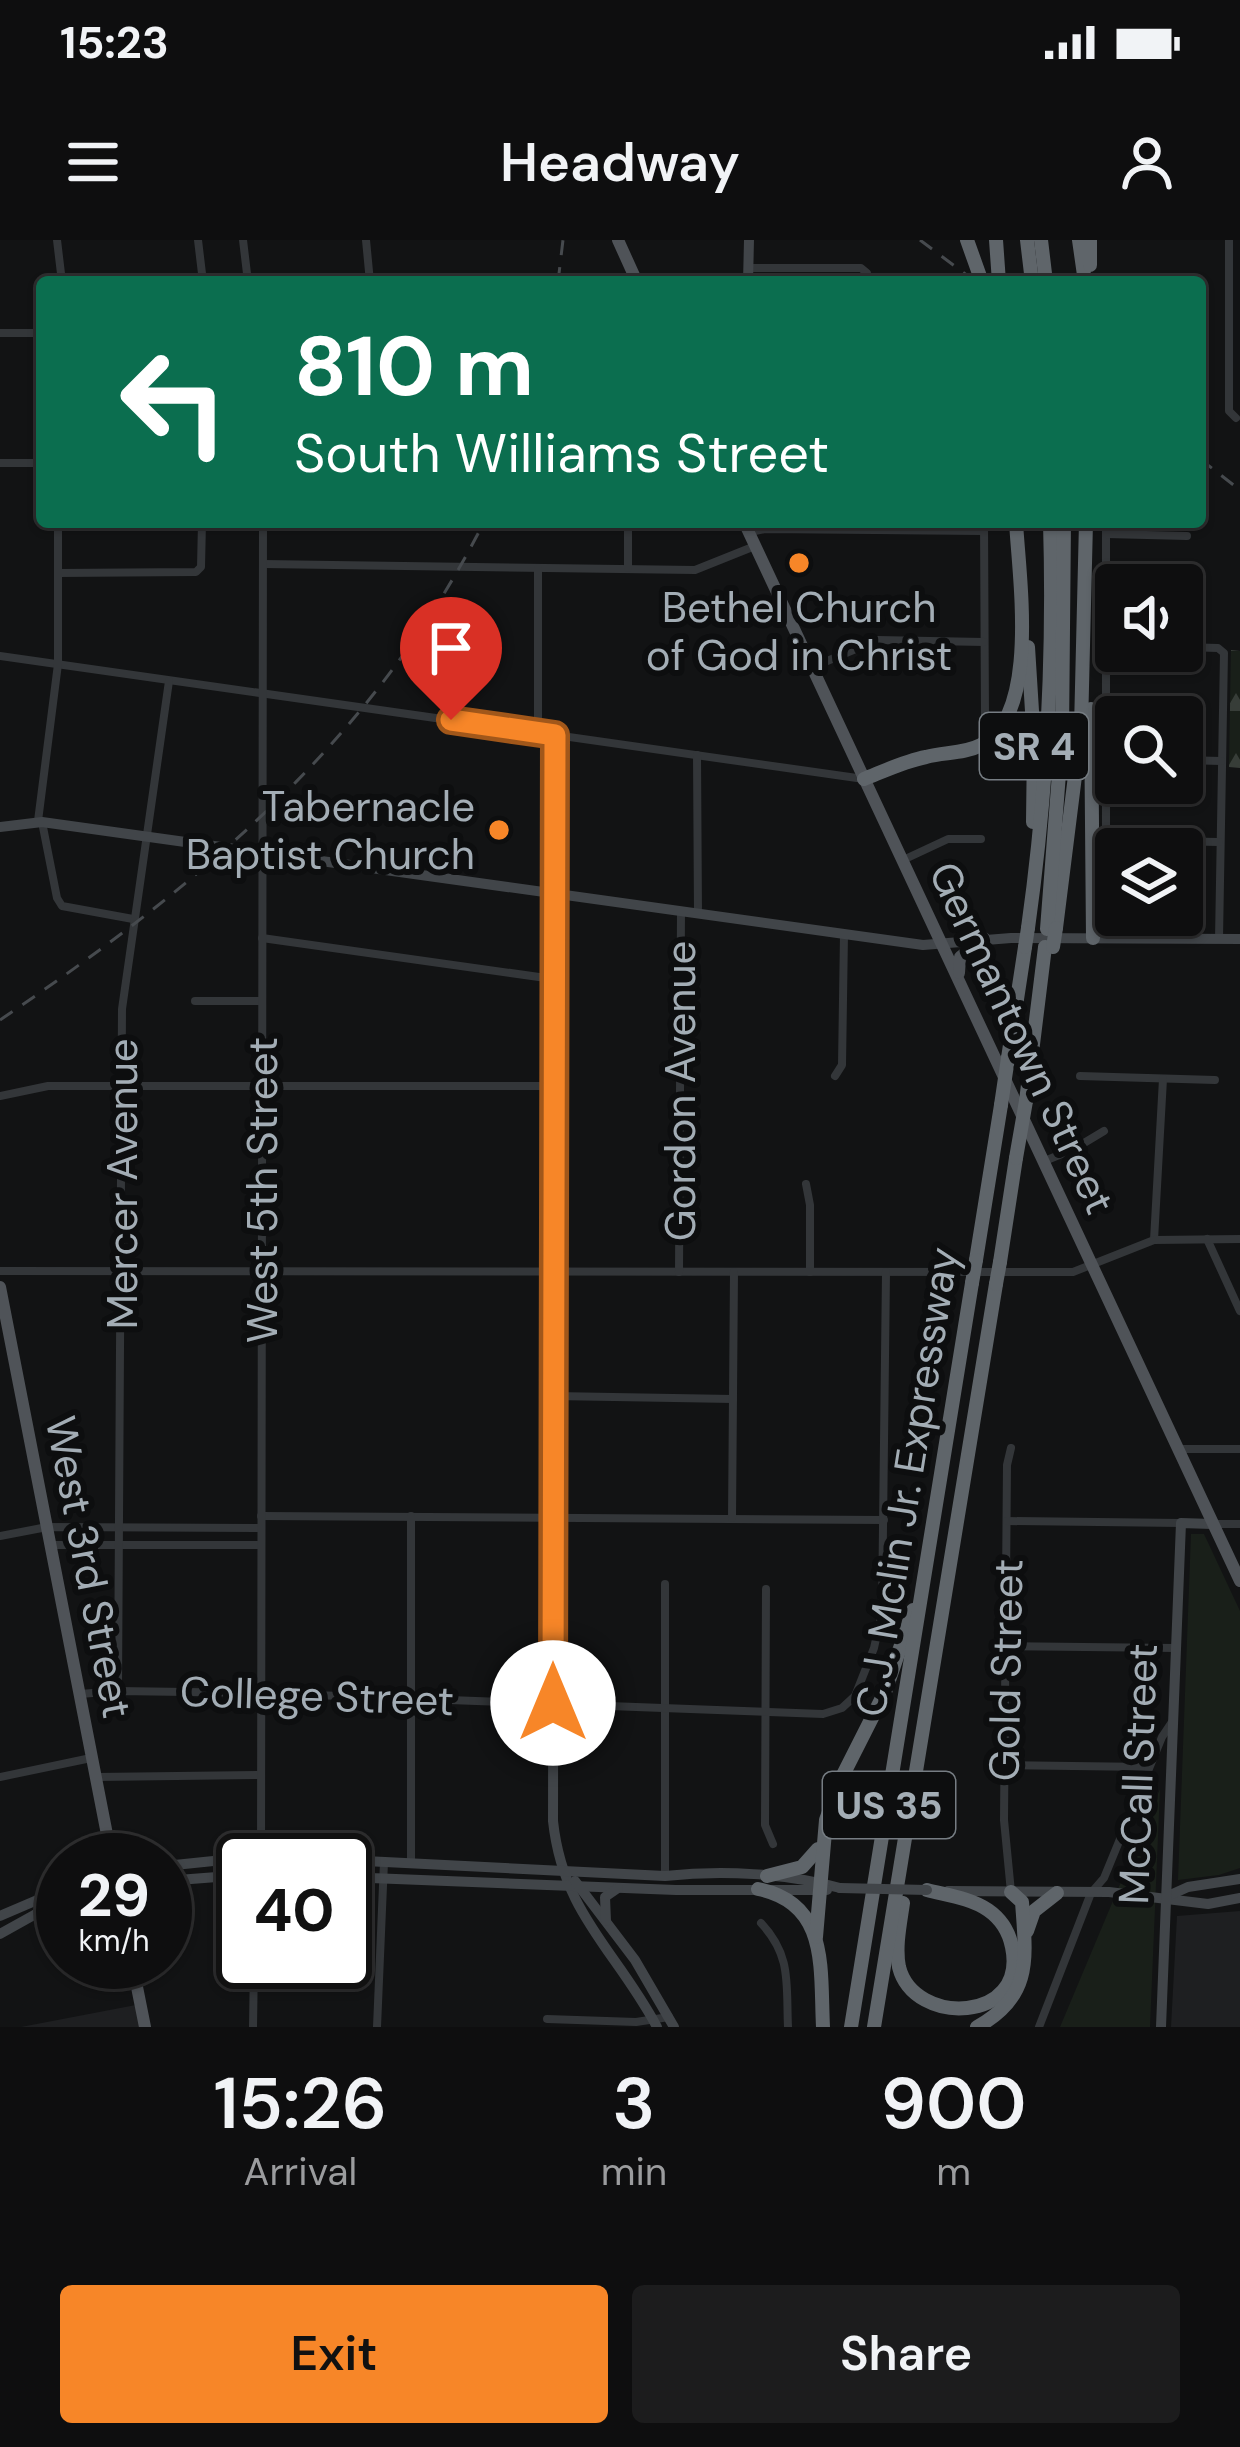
<!DOCTYPE html>
<style>
body{margin:0;font-family:"DM Sans",sans-serif;background:#1c1c1d;color:#f1f3f6;height:100vh;display:flex;flex-direction:column;font-size:45px;white-space:nowrap}
*{box-sizing:border-box;margin:0}
p{font-size:39px;color:#9b9c9e}
.icon{flex:none;width:66px;height:66px;fill:none;stroke:currentColor;stroke-width:2;stroke-linecap:round;stroke-linejoin:round}
.map{position:relative;height:1787px;overflow:hidden}
.panel{display:flex;flex-direction:column;background:#0e0e0f;flex:1}
.panel>*{flex:none}
.hud{position:absolute;left:36px;top:36px;width:1170px;height:252px;border-radius:12px;box-shadow:0 3px 9px #0004,0 0 0 3px #2e2e2f;background:#0b6e4f;color:#fff;overflow:hidden}
.fabs{position:absolute;left:1095px;top:324px;display:grid;gap:24px}
.fabs a{display:grid;place-items:center;width:108px;height:108px;border-radius:12px;background:#0e0e0f;box-shadow:0 3px 9px #0004,0 0 0 3px #2e2e2f;font-size:60px}
.speed{position:absolute;left:36px;top:1593px;display:flex;gap:24px;font-size:60px;font-weight:700;text-align:center}
.speed>*{display:grid;place-content:center;width:156px;height:156px;border-radius:50%;background:#0e0e0f;box-shadow:0 3px 9px #0004,0 0 0 3px #2e2e2f;line-height:1}
.speed small{font-size:30px;font-weight:400}
.speed .limit{border:6px solid #111;border-radius:18px;background:#fff;color:#111}
.pin{position:absolute;display:grid;place-items:center;width:102px;height:102px;color:#fff;margin:-123px -51px;border-radius:50% 50% 50% 0;rotate:-45deg;box-shadow:0 0 12px #0007}
.pin .icon{rotate:45deg}
.me{position:absolute;width:132px;margin:-66px;rotate:0deg;stroke-linejoin:round;filter:drop-shadow(0 0 9px #0008)}
.turn{display:flex;align-items:center;gap:42px;height:252px;padding:0 60px;font-size:54px}
.turn .icon{width:156px;height:156px;stroke-width:2.5}
.turn b{display:block;font-size:84px;line-height:102px}
.eta{display:flex;justify-content:space-evenly;align-items:center;height:204px;text-align:center}
.eta b{font-size:72px;font-weight:600;line-height:84px}
.action{display:flex;gap:24px;margin-top:auto;padding:24px 60px}
.action a{flex:1;height:138px;border-radius:12px;background:#f78628;color:#111;font-size:48px;font-weight:600;line-height:138px;text-align:center}
.action a+a{background:#1c1c1d;color:#f1f3f6}
.status{display:flex;justify-content:space-between;align-items:center;height:84px;padding:0 60px;background:#0e0e0f;direction:ltr}
.status svg{height:33px;fill:currentColor}
header{display:flex;justify-content:space-between;align-items:center;height:156px;padding:0 60px;background:#0e0e0f;font-size:54px;font-weight:600}
.map>svg:first-child{display:block}
.built{fill:#1e1f21}
.grass{fill:#191f19}
.forest{fill:url(#forest-firs)}
.lines{fill:none;stroke-linecap:round;stroke-linejoin:round}
.street{stroke:#333639;stroke-width:8}
.secondary{stroke:#414549;stroke-width:10}
.primary{stroke:#4f5358;stroke-width:12}
.highway{stroke:#5f656a;stroke-width:14}
.rail{stroke:#464a4e;stroke-width:3;stroke-dasharray:15 12;stroke-linecap:butt}
.secondary-bridge{stroke:#414549;stroke-width:10}
.highway-bridge{stroke:#5f656a;stroke-width:14}
.route-casing{stroke:#a1571a;stroke-width:30}
.route{stroke:#f78628;stroke-width:21}
.poi-dot{fill:#f78628;stroke:#0d0e0f;stroke-width:4.5}
.labels{text-anchor:middle;dominant-baseline:central;stroke-width:12;stroke-linejoin:round;paint-order:stroke}
.shield{fill:#0d0e0f;stroke:#767d83;stroke-width:3}
.shield-label{font-size:39px;font-weight:bold;fill:#a3adb5}
.poi-label{font-size:42px;fill:#a3adb5;stroke:#0d0e0f}
.street-label{font-size:42px;fill:#a3adb5;stroke:#0d0e0f}
</style>
<div class="status"><b>15:23</b><svg viewBox="0 0 49 12"><path d="M0 12V9h3v3zM5 12V6h3v6zM10 12V3h3v9zM15 12V0h3v12zM26 1h20v11H26zM47 4h2v5h-2z"/></svg></div>
<header><svg class="icon" aria-label="menu" viewBox="0 0 24 24"><path d="M4 6h16M4 12h16M4 18h16"/></svg>Headway<svg class="icon" aria-label="person" viewBox="0 0 24 24"><circle cx="12" cy="8" r="4"/><path d="M4 21q1-7 8-7t8 7"/></svg></header>
<div class="map">
<svg width="1240" height="1787" viewBox="0 0 1240 1787">
<defs>
<pattern id="forest-firs" width="22" height="20" patternUnits="userSpaceOnUse" patternTransform="scale(3)"><rect width="22" height="20" fill="#191f19"/><path d="M5 1l3.5 6h-7zM16 11l3.5 6h-7z" fill="#373d38"/></pattern>
</defs>
<rect width="100%" height="100%" fill="#121314"/>
<g class="built">
<polygon points="1240,1671 1240,1787 1171,1787 1177,1676"/>
<polygon points="141,1764 145,1787 21,1787"/>
</g>
<g class="grass">
<polygon points="1191,1294 1204,1294 1240,1371 1240,1628 1219,1635 1178,1640"/>
<polygon points="1160,1549 1150,1787 1060,1787"/>
</g>
<polygon class="forest" points="1231,410 1240,411 1240,528 1229,527"/>
<g class="lines">
<g class="street">
<polyline points="57,0 62,42"/>
<polyline points="198,0 203,42"/>
<polyline points="243,0 248,42"/>
<polyline points="366,0 370,42"/>
<polyline points="1229,0 1229,171 1236,178"/>
<polyline points="749,28 861,28 867,33 867,42"/>
<polyline points="0,93 42,93"/>
<polyline points="0,223 42,223"/>
<polyline points="984,282 985,478"/>
<polyline points="1106,282 1106,650"/>
<polyline points="750,292 765,289 984,291"/>
<polyline points="1106,294 1187,296"/>
<polyline points="263,324 695,330 755,306"/>
<polyline points="628,328 628,282"/>
<polyline points="58,333 196,332 201,327 202,282"/>
<polyline points="1182,407 1218,408 1224,413 1219,699"/>
<polyline points="0,416 864,539"/>
<polyline points="813,427 877,400 984,402"/>
<polyline points="538,493 538,328"/>
<polyline points="697,515 698,674"/>
<polyline points="1182,520 1221,521"/>
<polyline points="38,581 58,424 58,282"/>
<polyline points="42,582 57,658 62,666 133,679"/>
<polyline points="1107,600 1219,602"/>
<polyline points="903,620 948,599 981,599"/>
<polyline points="262,698 553,739"/>
<polyline points="195,761 262,761"/>
<polyline points="835,836 842,825 844,694"/>
<polyline points="1080,836 1215,840"/>
<polyline points="0,856 48,846 554,846"/>
<polyline points="1042,922 1074,909 1104,891"/>
<polyline points="806,944 810,965 810,1032"/>
<polyline points="1207,999 1240,1071"/>
<polyline points="1154,1000 1163,839"/>
<polyline points="0,1031 1073,1032 1154,1000 1240,999"/>
<polyline points="679,1032 681,671"/>
<polyline points="554,1156 733,1159"/>
<polyline points="1011,1208 1007,1225 1004,1580 1011,1652"/>
<polyline points="1180,1209 1240,1209"/>
<polyline points="261,1276 884,1280"/>
<polyline points="732,1278 734,1032"/>
<polyline points="1007,1281 1181,1283"/>
<polyline points="1213,1284 1240,1284"/>
<polyline points="0,1296 47,1287 261,1288"/>
<polyline points="52,1305 260,1305"/>
<polyline points="665,1344 665,1636"/>
<polyline points="766,1349 765,1585 773,1604"/>
<polyline points="1005,1406 1176,1408"/>
<polyline points="118,1450 122,769 169,441"/>
<polyline points="80,1454 118,1451 260,1453 823,1474 842,1468 855,1456 874,1408 882,1372 886,1032"/>
<polyline points="1005,1525 1149,1527"/>
<polyline points="0,1537 91,1518"/>
<polyline points="96,1537 261,1535"/>
<polyline points="261,1617 263,282"/>
<polyline points="411,1623 411,1276"/>
<path d="M761 1683C792 1716 786 1744 788 1787"/>
<polyline points="547,1779 636,1782 669,1777"/>
<polyline points="253,1787 254,1722"/>
<polyline points="377,1787 384,1622"/>
<polyline points="1039,1787 1091,1653 1104,1638 1162,1497 1172,1482"/>
</g>
<g class="secondary">
<polyline points="748,42 749,0"/>
<path d="M555 495 553 1581C563 1674 616 1710 657 1787"/>
<polyline points="0,587 42,582 923,705 1011,698 1240,699"/>
<polyline points="98,1620 106,1591"/>
<path d="M345 1620 665 1636C722 1630 786 1633 840 1648"/>
<polyline points="165,1626 252,1617 332,1620"/>
<polyline points="345,1637 676,1650 827,1650"/>
<polyline points="165,1641 243,1635"/>
<polyline points="575,1641 635,1720 674,1787"/>
<polyline points="948,1651 1109,1652 1208,1664 1240,1658"/>
<polyline points="1168,1656 1188,1647 1240,1639"/>
<polyline points="0,1676 63,1649"/>
<polyline points="606,1681 605,1657 618,1648"/>
<polyline points="0,1694 34,1675 63,1664"/>
<polyline points="1161,1787 1181,1283 1212,1284"/>
</g>
<g class="primary">
<polyline points="618,0 637,42"/>
<polyline points="744,282 1240,1341"/>
<polyline points="959,733 960,717 984,698"/>
<polyline points="0,1047 112,1620"/>
<polyline points="132,1722 145,1787"/>
</g>
<g class="highway">
<polyline points="967,0 982,42"/>
<polyline points="996,0 999,42"/>
<polyline points="1027,0 1032,42"/>
<polyline points="1041,0 1046,42"/>
<polyline points="1079,0 1085,42"/>
<polyline points="1090,25 1090,0"/>
<polyline points="1028,407 1034,503 1033,582"/>
<polyline points="1091,469 1093,698"/>
<path d="M864 539C884 531 905 521 926 517 944 512 964 514 981 505 1040 475 1019 338 1016 282"/>
<path d="M1028 688C1047 553 1054 418 1050 282"/>
<polyline points="1056,688 1081,488 1086,282"/>
<polyline points="1047,689 1062,495 1064,282"/>
<polyline points="1008,818 1025,707"/>
<polyline points="1026,861 1045,707"/>
<polyline points="976,1020 1001,865"/>
<polyline points="1000,1022 1016,918"/>
<polyline points="767,1636 802,1627 818,1609"/>
<path d="M758 1649C829 1663 820 1728 823 1787"/>
<path d="M903 1663C900 1684 895 1707 899 1727 914 1787 1028 1783 1012 1707 1009 1692 1001 1679 988 1670 971 1658 946 1655 927 1650"/>
<polyline points="1027,1691 1034,1671 1057,1653"/>
<polyline points="816,1697 826,1580 842,1537 885,1452 913,1370"/>
<polyline points="851,1787 972,1043"/>
<polyline points="874,1787 996,1044"/>
<path d="M977 1787C1033 1756 1026 1718 1022 1662L1011 1652"/>
</g>
<g class="rail">
<polyline points="920,0 976,42"/>
<polyline points="558,42 563,0"/>
<polyline points="1200,219 1240,250"/>
<path d="M0 780C200 645 373 501 484 282"/>
</g>
<polyline class="secondary-bridge" points="840,1648 927,1650"/>
<g class="highway-bridge">
<polyline points="1025,707 1028,688"/>
<polyline points="1053,707 1056,688"/>
<polyline points="1001,865 1008,818"/>
<polyline points="1016,918 1026,861"/>
<polyline points="972,1043 976,1020"/>
<polyline points="996,1044 1000,1022"/>
</g>
</g>
<g class="lines">
<g class="route-casing">
<polyline id="route" points="451,480 555,495 553,1463"/>
</g>
<use href="#route" class="route"/>
</g>
<g class="poi-dot">
<circle cx="799" cy="323" r="12"/>
<circle cx="499" cy="590" r="12"/>
</g>
<g class="labels">
<g class="shield">
<rect x="980" y="473" width="108" height="66" rx="9"/>
<rect x="823" y="1532" width="132" height="66" rx="9"/>
</g>
<g class="shield-label">
<text x="1034" y="506">SR 4</text>
<text x="889" y="1565">US 35</text>
</g>
<g class="poi-label">
<text x="799" y="367">Bethel Church<tspan x="799" dy="48">of God in Christ</tspan></text>
<text x="475" y="566" text-anchor="end">Tabernacle<tspan x="475" dy="48">Baptist Church</tspan></text>
</g>
<g class="street-label">
<text transform="translate(1022 798) rotate(65)">Germantown Street</text>
<text transform="translate(680 851) rotate(-90)">Gordon Avenue</text>
<text transform="translate(122 944) rotate(-90)">Mercer Avenue</text>
<text transform="translate(262 950) rotate(-90)">West 5th Street</text>
<text transform="translate(907 1242) rotate(-81)">C.J. Mclin Jr. Expressway</text>
<text transform="translate(89 1327) rotate(79)">West 3rd Street</text>
<text transform="translate(1006 1430) rotate(-89)">Gold Street</text>
<text transform="translate(317 1456) rotate(2)">College Street</text>
<text transform="translate(1138 1534) rotate(-88)">McCall Street</text>
</g>
</g>
</svg>
<div class="fabs">
<a><svg class="icon" aria-label="sound" viewBox="0 0 24 24"><path d="M4 9h4l5-4v14l-5-4H4zM17 9q2 3 0 6"/></svg></a>
<a><svg class="icon" aria-label="search" viewBox="0 0 24 24"><circle cx="10" cy="10" r="6"/><path d="M15 15l6 6"/></svg></a>
<a><svg class="icon" aria-label="layers" viewBox="0 0 24 24"><path d="M12 4l9 5-9 5-9-5zM3 14l9 5 9-5"/></svg></a>
</div>
<div class="speed"><div>29<small>km/h</small></div><div class="limit">40</div></div>
<div class="pin" style="left:451px;top:480px;background:#d93025"><svg class="icon" aria-label="arrive" viewBox="0 0 24 24"><path d="M6 21V4h12l-3 4 3 4H6"/></svg></div>
<svg class="me" style="left:553px;top:1463px" viewBox="-20 -20 40 40"><circle r="19" fill="#fff"/><path d="M0-13L10 11 0 6-10 11z" fill="#f78628"/></svg>
<div class="hud">
<div class="turn"><svg class="icon" aria-label="left" viewBox="0 0 24 24"><path d="M17 20v-9H6M10 6l-5 5 5 5"/></svg><div><b>810 m</b>South Williams Street</div></div>
</div>
</div>
<section class="panel">
<div class="eta">
<div><b>15:26</b><p>Arrival</p></div>
<div><b>3</b><p>min</p></div>
<div><b>900</b><p>m</p></div>
</div>
<div class="action"><a>Exit</a><a>Share</a></div>
</section>
